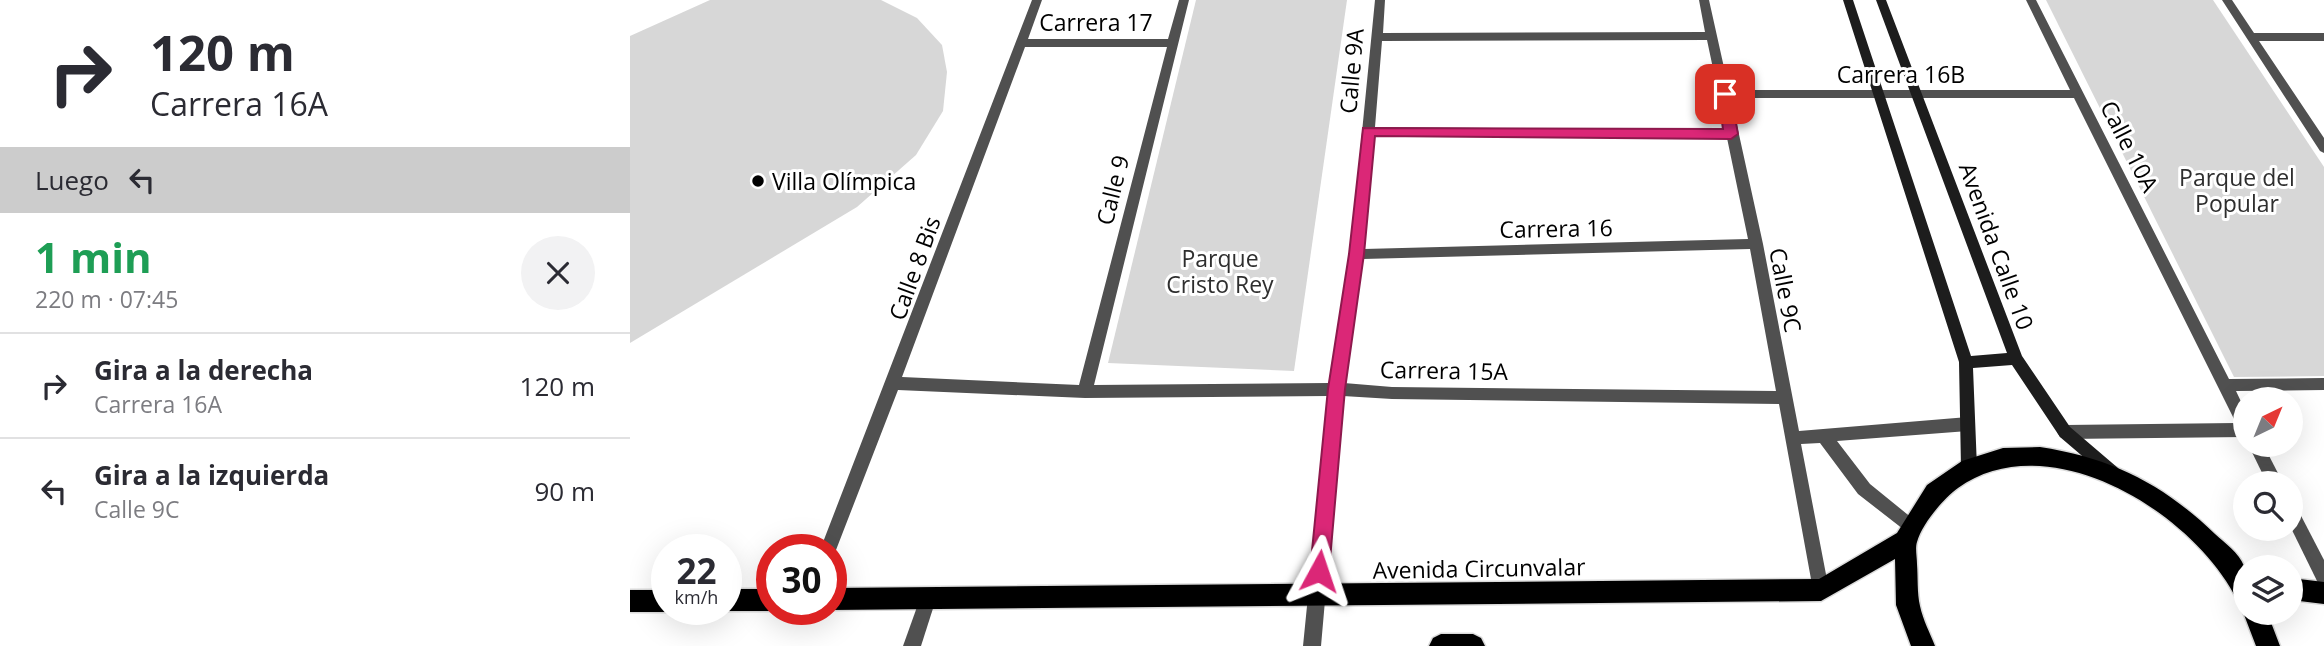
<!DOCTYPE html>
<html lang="es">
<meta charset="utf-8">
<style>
body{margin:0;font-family:"Open Sans",sans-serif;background:#f2f2f3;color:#2b2b33;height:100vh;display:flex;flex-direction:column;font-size:26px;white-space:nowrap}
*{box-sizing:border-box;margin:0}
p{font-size:23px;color:#7c7c81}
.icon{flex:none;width:38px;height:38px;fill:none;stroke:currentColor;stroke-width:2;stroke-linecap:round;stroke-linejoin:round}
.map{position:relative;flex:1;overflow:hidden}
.side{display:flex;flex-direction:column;background:#fff;width:630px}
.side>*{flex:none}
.banner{background:#fff;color:#2b2b33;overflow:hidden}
.needle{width:46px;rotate:43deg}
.controls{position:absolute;left:1603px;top:387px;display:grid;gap:14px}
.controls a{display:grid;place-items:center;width:70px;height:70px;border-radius:50%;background:#fff;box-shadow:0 7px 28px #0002;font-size:35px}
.speed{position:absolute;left:21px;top:534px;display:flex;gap:14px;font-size:35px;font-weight:700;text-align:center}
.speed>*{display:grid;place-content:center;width:91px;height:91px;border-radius:50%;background:#fff;box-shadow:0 7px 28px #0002;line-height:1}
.speed small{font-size:18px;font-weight:400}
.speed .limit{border:10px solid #d22;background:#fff;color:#111}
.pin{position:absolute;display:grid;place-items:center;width:60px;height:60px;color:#fff;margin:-30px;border-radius:14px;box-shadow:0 4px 10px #0006}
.me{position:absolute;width:77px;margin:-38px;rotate:5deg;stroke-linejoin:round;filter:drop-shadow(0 0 5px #0008)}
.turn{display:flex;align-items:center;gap:24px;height:147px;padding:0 35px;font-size:32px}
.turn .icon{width:91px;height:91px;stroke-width:2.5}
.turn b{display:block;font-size:49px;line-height:60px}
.then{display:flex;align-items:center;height:66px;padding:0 35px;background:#0003;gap:14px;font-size:26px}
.round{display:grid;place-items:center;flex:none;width:74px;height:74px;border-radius:37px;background:#f2f2f3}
.headline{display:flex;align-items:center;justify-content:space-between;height:119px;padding:0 35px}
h1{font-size:42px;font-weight:700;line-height:52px;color:#1e9e55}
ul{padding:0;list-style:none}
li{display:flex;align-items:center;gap:21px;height:105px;padding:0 35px;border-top:2px solid #e1e1e2}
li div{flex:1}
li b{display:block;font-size:26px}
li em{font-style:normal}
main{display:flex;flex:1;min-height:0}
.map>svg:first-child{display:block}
.green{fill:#d7d7d7}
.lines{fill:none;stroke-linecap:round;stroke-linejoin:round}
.trunk-casing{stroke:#dbdbdb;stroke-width:3}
.minor{fill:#505050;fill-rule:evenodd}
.secondary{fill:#1d1d1d;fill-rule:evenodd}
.trunk{fill:#000;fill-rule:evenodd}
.route{fill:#db2777;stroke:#8e194d;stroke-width:2}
.poi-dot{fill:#000;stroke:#fff;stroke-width:2.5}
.labels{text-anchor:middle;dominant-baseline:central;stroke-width:6;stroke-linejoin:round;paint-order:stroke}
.street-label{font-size:23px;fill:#000;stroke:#fff}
.park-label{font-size:23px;fill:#2e2e2e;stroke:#fff}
.poi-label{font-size:23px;fill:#000;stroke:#fff;text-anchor:start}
</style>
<main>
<section class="side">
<div class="banner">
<div class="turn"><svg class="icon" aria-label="right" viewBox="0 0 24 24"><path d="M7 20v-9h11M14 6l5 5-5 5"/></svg><div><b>120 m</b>Carrera 16A</div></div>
<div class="then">Luego<svg class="icon" aria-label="left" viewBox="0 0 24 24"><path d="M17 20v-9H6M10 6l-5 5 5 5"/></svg></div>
</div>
<div class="headline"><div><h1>1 min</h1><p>220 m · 07:45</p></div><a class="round"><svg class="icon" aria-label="close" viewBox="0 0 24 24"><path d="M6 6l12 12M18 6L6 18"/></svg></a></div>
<ul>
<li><svg class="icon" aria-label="right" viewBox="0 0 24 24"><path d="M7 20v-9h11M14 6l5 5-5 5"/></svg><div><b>Gira a la derecha</b><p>Carrera 16A</p></div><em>120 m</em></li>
<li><svg class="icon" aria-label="left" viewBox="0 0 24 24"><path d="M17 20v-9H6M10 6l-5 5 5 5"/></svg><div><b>Gira a la izquierda</b><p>Calle 9C</p></div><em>90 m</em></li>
</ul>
</section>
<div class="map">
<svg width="1694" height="646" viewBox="0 0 1694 646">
<rect width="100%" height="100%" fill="#fff"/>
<g class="green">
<polygon points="80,0 251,0 287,18 312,45 317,72 313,111 286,155 227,207 0,343 0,36"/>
<polygon points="566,0 717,0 664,371 478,363"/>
<polygon points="1416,0 1583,0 1694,167 1694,376 1604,377"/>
</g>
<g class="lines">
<g class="trunk-casing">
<g id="trunk">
<path d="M1410 447C1482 458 1533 484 1585 534 1595 543 1609 553 1614 566 1618 576 1615 592 1615 603L1607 600C1564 513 1419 423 1328 488 1313 499 1292 524 1287 542 1285 548 1287 557 1287 564 1288 577 1287 593 1290 606 1293 620 1300 633 1305 646H1281L1266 605 1265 559 1191 601 201 610 197 609H201V588L1189 579 1267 533 1297 485 1332 461 1373 448Z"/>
<polygon points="1661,578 1694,582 1694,604 1661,600"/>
<polygon points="96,589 142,589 142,609 148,609 142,611 96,611 90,609 96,609"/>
<polygon points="0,590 37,590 37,609 45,609 37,612 0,612"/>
<polygon points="1615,608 1615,612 1637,612 1650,646 1626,646 1613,612"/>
<polygon points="811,634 843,634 851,638 855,646 799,646 803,638"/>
</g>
</g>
<g class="minor">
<path d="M402 0H412L398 39H538L549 0H559L464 385 700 383 720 254 745 0H755L753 33 1075 32 1069 0H1079L1099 90H1440L1396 0H1406L1599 379 1694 378V390L1606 391 1615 410V437L1435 439 1430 437 1427 432 1430 427 1435 425 1606 423 1444 98H1101L1133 244 1169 431 1338 417 1343 419 1345 424 1343 429 1338 431 1207 441 1240 484 1288 523 1290 528 1288 533 1282 536 1228 494 1190 443 1171 444 1199 590 1197 596 1191 598 1185 596 1183 590 1149 404 762 399 713 396 691 646H673L698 396 455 398 268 390 206 550 201 557V550H190ZM1077 40 1096 130 745 127 752 41ZM395 47H537L449 385 272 377ZM744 135 1097 138 1118 239 734 249ZM1120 249 1146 391 762 387 714 383 733 259Z"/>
<polygon points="1592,0 1602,0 1624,33 1694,33 1694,41 1629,41 1694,138 1694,153 1690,151"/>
<polygon points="1618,444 1633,444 1653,483 1637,483"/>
<polygon points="1661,506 1667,508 1694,560 1694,585 1688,583 1661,528"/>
<polygon points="298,591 304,593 306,599 291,646 273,646 292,593"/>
</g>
<polygon class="secondary" points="1213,0 1223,0 1341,356 1377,353 1246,0 1256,0 1392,356 1440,427 1488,468 1491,473 1488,478 1483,480 1478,478 1430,437 1382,365 1343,368 1347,468 1344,473 1339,475 1334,473 1331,468 1329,362"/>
<use href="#trunk" class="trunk"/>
</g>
<polygon class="route" points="1095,90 1101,94 1108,134 1101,139 745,136 734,254 715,389 699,571 696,577 689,580 683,577 680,571 698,389 719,254 733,128 1093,129 1088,94"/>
<circle class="poi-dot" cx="128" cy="181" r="7"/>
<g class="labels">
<g class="street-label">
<text x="466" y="22">Carrera 17</text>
<text transform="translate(721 71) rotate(-85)">Calle 9A</text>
<text x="1271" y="74">Carrera 16B</text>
<text transform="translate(1500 146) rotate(63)">Calle 10A</text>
<text transform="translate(482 190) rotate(-76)">Calle 9</text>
<text transform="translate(926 228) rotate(-1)">Carrera 16</text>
<text transform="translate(1367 246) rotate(70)">Avenida Calle 10</text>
<text transform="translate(284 268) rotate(-70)">Calle 8 Bis</text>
<text transform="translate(1156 290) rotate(79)">Calle 9C</text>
<text transform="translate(814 370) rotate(1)">Carrera 15A</text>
<text transform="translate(849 568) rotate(-1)">Avenida Circunvalar</text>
</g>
<g class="park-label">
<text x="1607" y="177">Parque del<tspan x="1607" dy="26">Popular</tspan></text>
<text x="590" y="258">Parque<tspan x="590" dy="26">Cristo Rey</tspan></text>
</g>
<g class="poi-label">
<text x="142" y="181">Villa Olímpica</text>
</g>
</g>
</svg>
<div class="controls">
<a><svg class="needle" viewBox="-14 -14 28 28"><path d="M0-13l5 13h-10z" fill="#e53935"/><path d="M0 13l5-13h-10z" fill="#7c7c81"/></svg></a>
<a><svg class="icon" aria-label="search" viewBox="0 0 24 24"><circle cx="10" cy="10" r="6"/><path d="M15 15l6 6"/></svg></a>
<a><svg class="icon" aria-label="layers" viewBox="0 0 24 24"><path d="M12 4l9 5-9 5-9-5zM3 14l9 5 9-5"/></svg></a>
</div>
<div class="speed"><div>22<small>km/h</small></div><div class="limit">30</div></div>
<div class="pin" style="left:1095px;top:94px;background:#d93025"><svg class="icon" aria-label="arrive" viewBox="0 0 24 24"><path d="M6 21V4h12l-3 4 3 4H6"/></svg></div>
<svg class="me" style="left:689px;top:571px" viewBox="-20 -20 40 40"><path d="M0-17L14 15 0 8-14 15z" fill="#db2777" stroke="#fff" stroke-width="4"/></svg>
</div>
</main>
